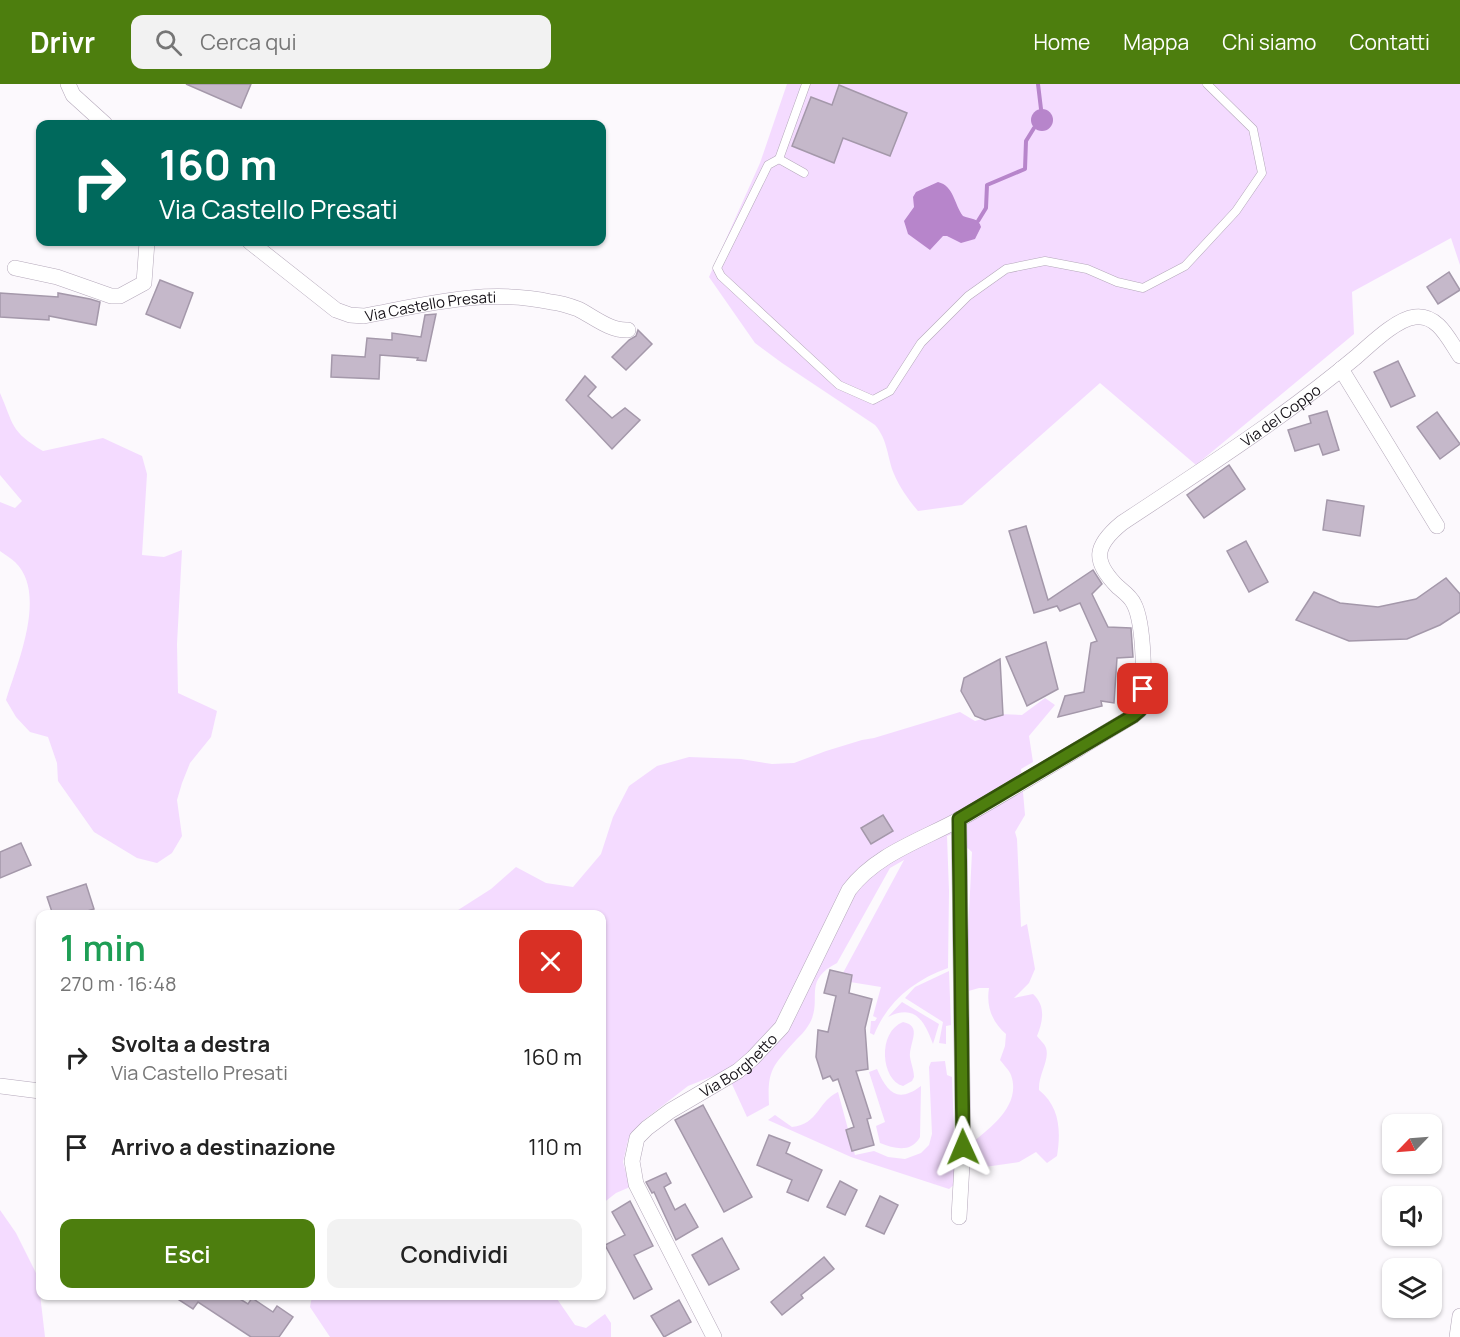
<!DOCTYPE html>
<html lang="it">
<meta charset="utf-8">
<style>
body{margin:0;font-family:Manrope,sans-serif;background:#f2f2f2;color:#222;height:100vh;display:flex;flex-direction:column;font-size:22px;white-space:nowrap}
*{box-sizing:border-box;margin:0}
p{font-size:20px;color:#767676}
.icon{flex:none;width:33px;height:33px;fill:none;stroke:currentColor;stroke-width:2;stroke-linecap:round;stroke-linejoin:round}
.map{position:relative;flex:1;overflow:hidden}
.side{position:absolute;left:36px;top:826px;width:570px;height:390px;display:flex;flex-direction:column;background:#fff;border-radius:12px;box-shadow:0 2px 4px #0004}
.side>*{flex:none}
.guide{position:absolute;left:36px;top:36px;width:570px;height:126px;border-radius:12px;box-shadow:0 2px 4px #0004;background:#00695c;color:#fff;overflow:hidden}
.needle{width:39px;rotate:245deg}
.controls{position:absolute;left:1382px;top:1030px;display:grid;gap:12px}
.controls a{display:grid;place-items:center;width:60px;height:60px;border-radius:12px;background:#fff;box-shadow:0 2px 4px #0004;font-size:30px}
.pin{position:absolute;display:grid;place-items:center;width:51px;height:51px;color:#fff;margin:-26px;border-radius:12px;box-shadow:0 3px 9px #0006}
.me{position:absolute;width:66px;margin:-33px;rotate:359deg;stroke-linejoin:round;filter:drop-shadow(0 0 4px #0008)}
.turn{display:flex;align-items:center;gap:21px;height:126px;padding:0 24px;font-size:27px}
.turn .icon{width:78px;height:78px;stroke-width:2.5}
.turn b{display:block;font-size:42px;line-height:51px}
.round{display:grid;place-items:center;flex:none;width:63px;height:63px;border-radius:12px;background:#f2f2f2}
.summary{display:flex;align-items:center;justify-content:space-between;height:102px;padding:0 24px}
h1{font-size:36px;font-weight:600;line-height:45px;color:#1e9e55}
.button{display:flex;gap:12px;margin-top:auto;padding:12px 24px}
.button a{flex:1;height:69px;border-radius:12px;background:#4d7e0e;color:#fff;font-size:24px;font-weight:600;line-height:69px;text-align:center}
.button a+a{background:#f2f2f2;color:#222}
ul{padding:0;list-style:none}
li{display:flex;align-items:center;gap:18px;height:90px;padding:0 24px}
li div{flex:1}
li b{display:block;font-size:22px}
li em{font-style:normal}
header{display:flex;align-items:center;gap:36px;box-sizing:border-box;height:84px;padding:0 30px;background:#4d7e0e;color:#fff}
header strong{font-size:28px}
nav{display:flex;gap:33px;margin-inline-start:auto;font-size:21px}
.search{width:420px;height:54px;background:#f2f2f2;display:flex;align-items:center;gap:15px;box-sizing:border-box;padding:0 21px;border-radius:12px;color:#767676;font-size:22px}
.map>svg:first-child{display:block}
.green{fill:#f4dbff}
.water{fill:#b785cb}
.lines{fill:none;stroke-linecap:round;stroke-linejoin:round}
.stream{stroke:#b785cb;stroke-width:4}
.building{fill:#c5b8ca;stroke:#a498aa;stroke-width:1.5}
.service-casing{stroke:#b4a8ba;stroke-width:9}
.minor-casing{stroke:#b4a8ba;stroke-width:16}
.service{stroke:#fff;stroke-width:8}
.minor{stroke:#fff;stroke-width:15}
.route-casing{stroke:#325209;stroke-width:15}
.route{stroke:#4d7e0e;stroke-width:10}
.labels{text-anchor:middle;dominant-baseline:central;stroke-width:4.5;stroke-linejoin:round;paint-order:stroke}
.street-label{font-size:15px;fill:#161218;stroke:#fcf9fd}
</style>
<header>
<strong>Drivr</strong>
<div class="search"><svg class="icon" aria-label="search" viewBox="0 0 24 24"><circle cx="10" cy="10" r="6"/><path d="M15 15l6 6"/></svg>Cerca qui</div>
<nav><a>Home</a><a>Mappa</a><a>Chi siamo</a><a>Contatti</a></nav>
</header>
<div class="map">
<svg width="1460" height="1253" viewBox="0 0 1460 1253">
<rect width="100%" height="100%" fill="#fcf9fd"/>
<g class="green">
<path d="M787 0H1460V181L1451 154 1352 208 1354 250 1196 381 1100 299 962 421 918 427C908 415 900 404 894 390 887 373 888 356 875 341L782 279 755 259 709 193 760 79Z"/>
<path d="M0 309C14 341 10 347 43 367L103 354 142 372 147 390 142 471 164 473 182 466 177 560 178 609 217 627 211 653 190 679 182 699 177 716 182 752 172 769 157 779 137 774 94 748 58 697 57 679 48 653 30 648 16 633 6 616C17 580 48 509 15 478 11 474 5 471 0 467V418L15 424 22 417 0 391Z"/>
<path d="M1045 614 1055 621 1029 652 1033 678 1021 685 1025 731 1015 748 1017 755 1021 843 1027 840 1035 885 1029 899 1014 914 1033 910C1046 922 1043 937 1037 952 1039 955 1045 960 1046 964 1050 976 1038 991 1039 1006 1060 1023 1061 1047 1057 1072L1047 1079 1036 1068 1019 1078 978 1084 968 1068V1062C989 1045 1022 1022 1011 991 1009 986 1003 980 1000 976L1005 962 1006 950C992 938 986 922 989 904H979L965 908 972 768 952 750 947 752 949 807 948 884C914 896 887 918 874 951L870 949 871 937H875L877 934 873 932 881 903 850 898 851 891 843 889 904 776 890 784 837 879C800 898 825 916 808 942 805 947 800 952 796 956 773 982 767 985 769 1021L747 1033 731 998 718 990 688 1002 644 1036 628 1056 623 1078 630 1103 616 1109 602 1120V831H455V828L491 805 516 783 546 799 573 803 601 770 613 733 629 702 657 682 689 673 741 675 772 680 794 679 826 667 862 656 874 654 960 628 975 637 999 630 1022 631Z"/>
<polygon points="949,887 951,941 946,942 946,960 939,959 943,938 905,914 915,903"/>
<path d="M902 918 939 940 933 960C924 936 915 920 888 933Z"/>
<path d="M903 938C923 942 909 959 910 973 911 980 914 986 914 993L912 997 903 1002C881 996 877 948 903 938Z"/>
<path d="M945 977 947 991 952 993 956 1099 949 1105 851 1073 768 1036 775 1031 792 1043C819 1040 817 1018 838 1008L855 1071 874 1067 888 1073 905 1075 921 1069 929 1061 932 1050 929 983 931 978Z"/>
<path d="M877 985C887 1008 897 1020 921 1002L920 1053C911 1069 895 1065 880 1059L876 1042 885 1038 869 988Z"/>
<polygon points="0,1126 16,1149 38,1193 45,1253 0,1253"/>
<polygon points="312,1212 555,1212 575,1241 586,1244 605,1230 611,1239 611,1253 330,1253 310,1223"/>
</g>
<g class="water">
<circle cx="1042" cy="36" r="11"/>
<path d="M938 98C954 102 954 120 963 132 970 135 979 134 981 143L975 155 961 159 947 152H943L930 166 908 150 904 137 914 123 913 113 916 108Z"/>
</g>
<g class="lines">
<g class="stream">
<polyline points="1038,0 1041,25"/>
<polyline points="978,137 986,124 987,101 1025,85 1026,57 1034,44"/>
</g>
</g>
<g class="building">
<polygon points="186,0 251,0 241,24"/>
<polygon points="839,1 907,29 890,72 843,54 834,79 792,62 811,13 832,21"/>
<polygon points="1449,188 1460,206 1438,220 1427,203"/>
<polygon points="160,196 193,209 180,244 146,230"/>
<polygon points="0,209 58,213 58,209 90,215 100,218 96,241 49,232 49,236 0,233"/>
<polygon points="436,230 426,277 417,276 418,274 380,271 379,295 331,293 332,271 365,273 367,254 392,256 392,249 421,253 425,231"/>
<polygon points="638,246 652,260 626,286 612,273 629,256 636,252"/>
<polygon points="1398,277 1415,312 1391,323 1374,288"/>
<polygon points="585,292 596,303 588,312 612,334 625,324 640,336 612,365 566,316"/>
<polygon points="1327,327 1339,366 1323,371 1319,360 1295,367 1288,346 1311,339 1309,332"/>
<polygon points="1437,328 1460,360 1440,375 1417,343"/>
<polygon points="1229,381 1245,405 1204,434 1187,411"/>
<polygon points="1327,416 1364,422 1360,452 1323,446"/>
<polygon points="1026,442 1048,516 1093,486 1102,500 1092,510 1108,543 1131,544 1133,573 1117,574 1114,619 1101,617 1102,622 1058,633 1065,612 1084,608 1091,559 1097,557 1080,519 1060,527 1057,522 1034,529 1009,447"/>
<polygon points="1246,457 1268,498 1249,508 1227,467"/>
<polygon points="1446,494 1460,510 1460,528 1440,541 1407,555 1349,557 1296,536 1314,508 1340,519 1378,523 1416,515"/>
<polygon points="1046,558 1058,605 1027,622 1006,573"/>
<polygon points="1000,575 1003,631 985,636 975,632 961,607 964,594"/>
<polygon points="883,731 893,747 871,760 861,744"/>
<polygon points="21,759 31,781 0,794 0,768"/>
<polygon points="86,800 94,825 74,831 53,831 47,813"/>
<polygon points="830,886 852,891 849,909 872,915 865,944 868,985 856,987 871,1034 867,1035 874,1061 852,1067 846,1046 854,1043 838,995 833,997 830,992 823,995 816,973 818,946 828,948 836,912 824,909"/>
<polygon points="703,1021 752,1113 724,1128 675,1036"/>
<polygon points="769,1051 790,1059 786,1069 822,1086 808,1117 787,1108 792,1096 757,1081"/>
<polygon points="666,1089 671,1099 664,1103 675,1126 685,1120 698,1143 676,1156 654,1108 652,1109 646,1098"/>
<polygon points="840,1097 857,1106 845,1131 827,1123"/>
<polygon points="880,1112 898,1121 884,1150 866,1142"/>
<polygon points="630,1117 653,1162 634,1171 652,1205 634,1215 605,1161 625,1151 612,1128"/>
<polygon points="722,1154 739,1185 709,1201 692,1171"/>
<polygon points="824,1173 834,1185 801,1211 803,1214 782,1231 771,1218"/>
<polygon points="173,1212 235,1212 248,1220 252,1214 273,1228 277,1222 293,1233 279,1253 251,1253 198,1218 193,1225"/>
<polygon points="679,1216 691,1238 664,1253 651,1232"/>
</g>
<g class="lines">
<g class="service-casing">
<g id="service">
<polyline points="779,75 768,81 717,184 721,192 839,301 873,316 890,307 921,259 968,212 1006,185 1045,177 1087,185 1117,198 1143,204 1185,182 1236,127 1262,89 1253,45 1207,0"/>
<polyline points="804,89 779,75 806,0"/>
</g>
</g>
<g class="minor-casing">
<g id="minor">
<polyline points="68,0 73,11 105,40"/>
<path id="s1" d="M250 158 336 226 350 231 364 232C428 220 486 204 551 218 560 219 570 222 578 225 594 233 610 247 628 246"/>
<polyline points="15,184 57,193 111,212 120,212 144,199 147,158"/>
<polyline points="1341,285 1437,442"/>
<polyline points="0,1002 40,1007"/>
<polyline points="959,1133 963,1063 959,735"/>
<path id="s2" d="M714 1253 636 1100 632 1077 637 1054 647 1044 670 1027 738 987 753 974 782 943 849 806C876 770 922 756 960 735 1018 702 1076 666 1133 632L1140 626C1146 604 1144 539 1134 520 1131 513 1124 508 1118 503 1092 477 1094 462 1122 439 1202 386 1282 335 1356 273 1370 261 1396 235 1415 233 1438 230 1449 256 1460 272"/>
<polyline points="1457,1253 1460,1232"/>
</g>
</g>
<use href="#service" class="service"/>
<use href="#minor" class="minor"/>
</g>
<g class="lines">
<g class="route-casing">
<polyline id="route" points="963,1063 959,735 1133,632 1140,626 1143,605"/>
</g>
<use href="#route" class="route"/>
</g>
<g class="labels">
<g class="street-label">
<text stroke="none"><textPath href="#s1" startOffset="206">Via Castello Presati</textPath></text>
<text stroke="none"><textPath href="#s2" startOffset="1299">Via del Coppo</textPath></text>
<text stroke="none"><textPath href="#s2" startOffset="344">Via Borghetto</textPath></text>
</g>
</g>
</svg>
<div class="controls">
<a><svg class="needle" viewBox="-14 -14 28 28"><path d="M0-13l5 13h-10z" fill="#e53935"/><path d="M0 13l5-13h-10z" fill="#767676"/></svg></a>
<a><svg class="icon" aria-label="sound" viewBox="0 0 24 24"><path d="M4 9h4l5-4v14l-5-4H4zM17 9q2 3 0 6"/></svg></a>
<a><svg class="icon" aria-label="layers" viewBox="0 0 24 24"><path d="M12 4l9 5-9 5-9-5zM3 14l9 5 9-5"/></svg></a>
</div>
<div class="pin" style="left:1143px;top:605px;background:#d93025"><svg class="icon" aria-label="arrive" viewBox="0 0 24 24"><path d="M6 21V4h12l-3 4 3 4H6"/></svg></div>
<svg class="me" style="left:963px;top:1063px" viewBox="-20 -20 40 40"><path d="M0-17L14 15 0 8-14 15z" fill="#4d7e0e" stroke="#fff" stroke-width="4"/></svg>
<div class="guide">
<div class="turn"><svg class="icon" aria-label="right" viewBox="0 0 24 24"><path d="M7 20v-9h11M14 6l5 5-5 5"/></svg><div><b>160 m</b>Via Castello Presati</div></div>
</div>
<section class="side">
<div class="summary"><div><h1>1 min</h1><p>270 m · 16:48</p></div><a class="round" style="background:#d93025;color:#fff"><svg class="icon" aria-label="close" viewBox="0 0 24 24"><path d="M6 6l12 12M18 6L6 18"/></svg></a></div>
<ul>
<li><svg class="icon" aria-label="right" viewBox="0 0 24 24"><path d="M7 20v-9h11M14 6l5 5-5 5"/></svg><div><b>Svolta a destra</b><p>Via Castello Presati</p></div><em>160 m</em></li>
<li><svg class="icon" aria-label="arrive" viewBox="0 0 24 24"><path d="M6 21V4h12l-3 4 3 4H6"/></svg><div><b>Arrivo a destinazione</b></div><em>110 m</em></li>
</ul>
<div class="button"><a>Esci</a><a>Condividi</a></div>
</section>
</div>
